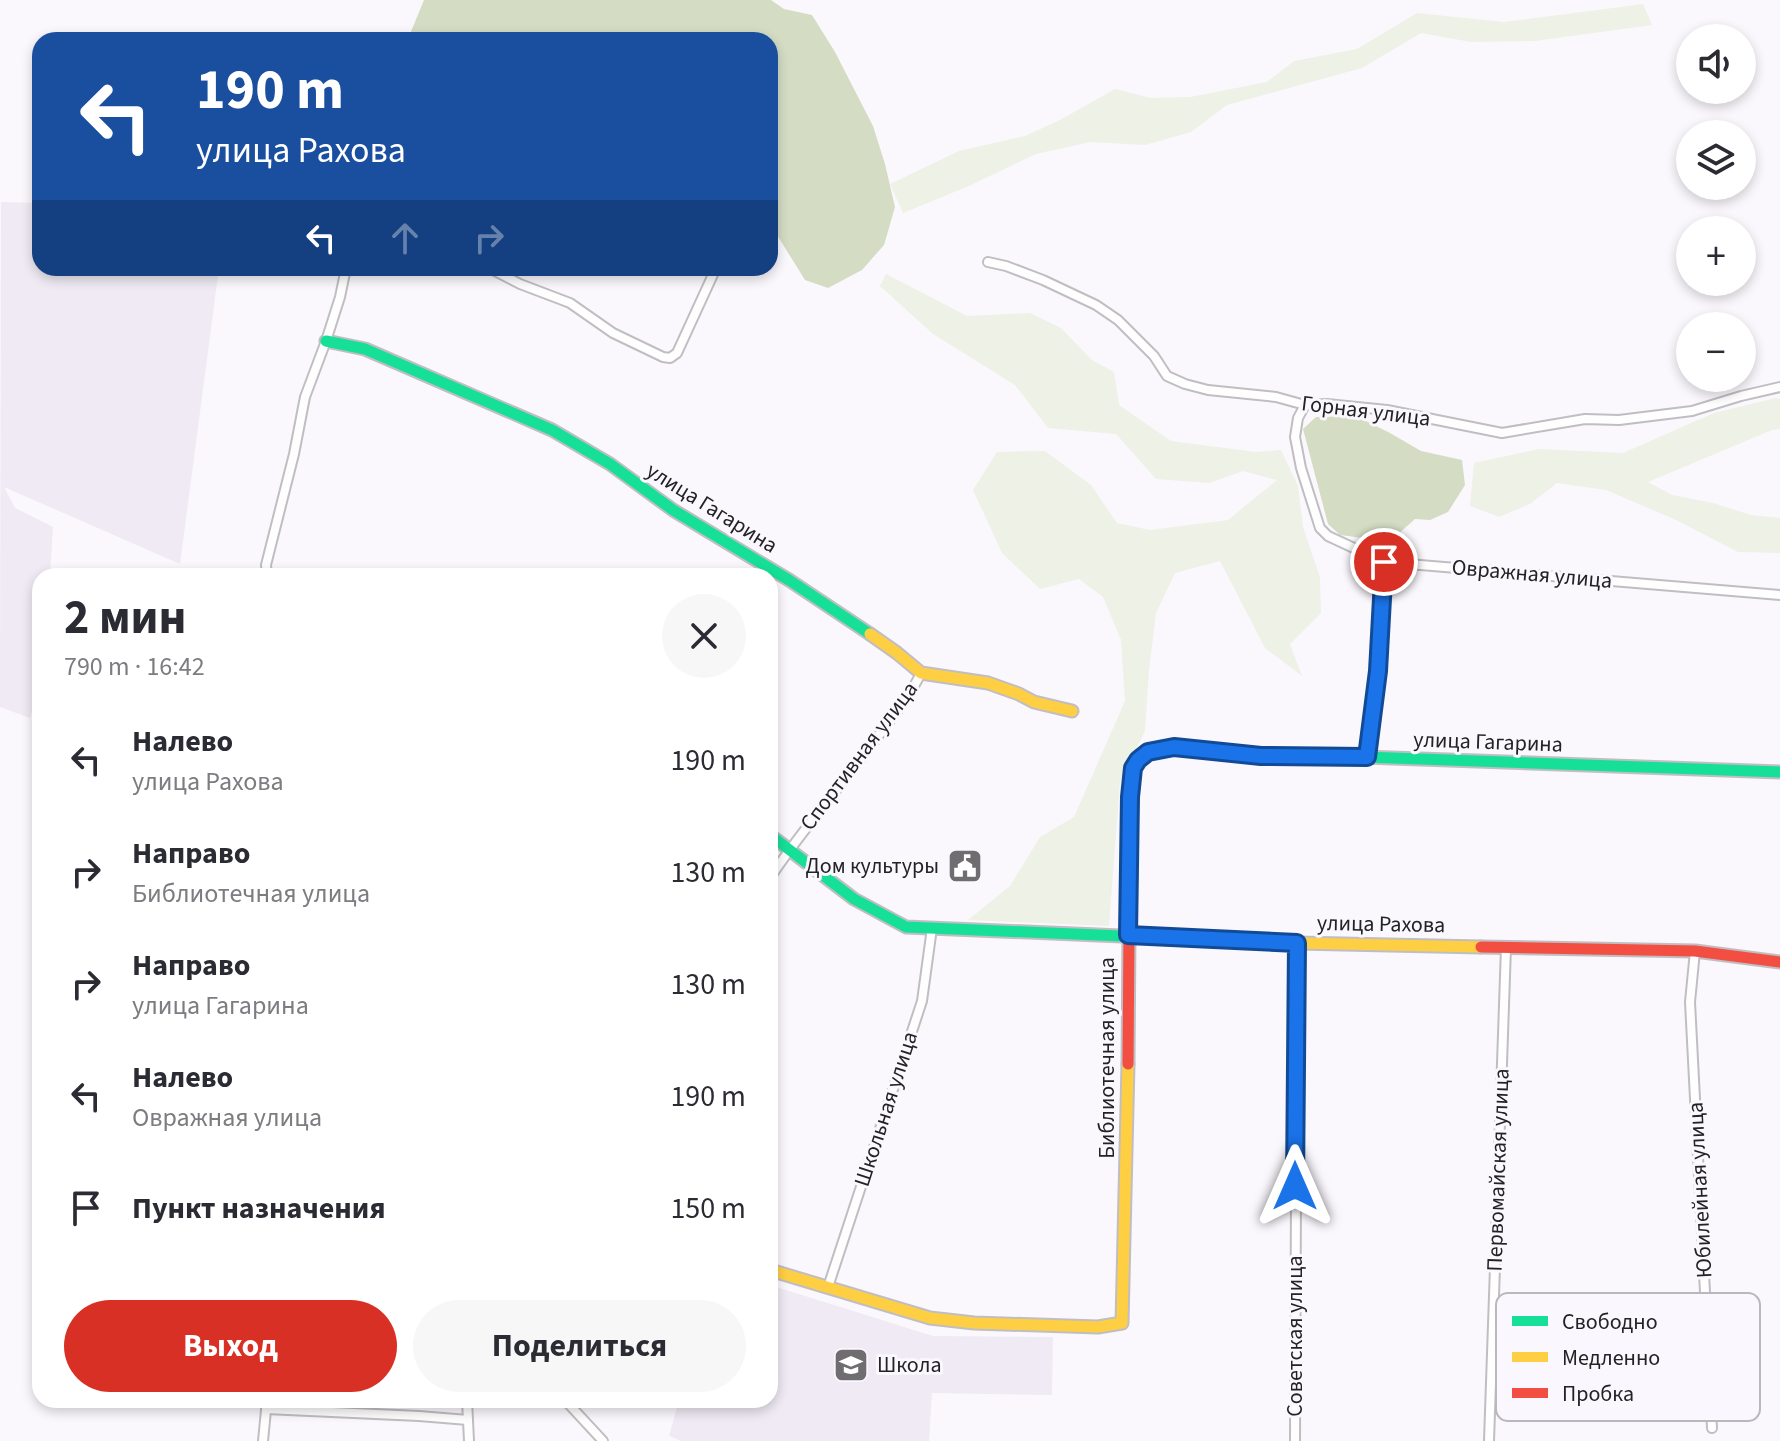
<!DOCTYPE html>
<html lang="ru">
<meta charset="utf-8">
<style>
body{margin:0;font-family:"Source Sans 3",sans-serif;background:#f7f7f7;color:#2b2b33;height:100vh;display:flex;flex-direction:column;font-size:30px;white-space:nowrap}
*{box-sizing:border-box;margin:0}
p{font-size:26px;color:#7c7c81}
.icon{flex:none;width:44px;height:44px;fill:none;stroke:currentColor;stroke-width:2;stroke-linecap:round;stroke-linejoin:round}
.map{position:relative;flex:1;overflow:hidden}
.details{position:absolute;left:32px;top:568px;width:746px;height:840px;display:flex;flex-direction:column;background:#fff;border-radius:24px;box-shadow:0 4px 12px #0003}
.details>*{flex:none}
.hud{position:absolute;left:32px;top:32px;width:746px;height:244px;border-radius:24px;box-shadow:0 4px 12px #0003;background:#1a4fa0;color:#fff;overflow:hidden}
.controls{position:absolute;left:1676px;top:24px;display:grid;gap:16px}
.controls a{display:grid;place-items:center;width:80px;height:80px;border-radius:50%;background:#fff;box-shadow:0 4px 12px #0003;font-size:40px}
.pin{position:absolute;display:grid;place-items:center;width:68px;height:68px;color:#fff;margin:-34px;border:4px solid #fff;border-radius:50%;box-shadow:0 2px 8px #0007}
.me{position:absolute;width:88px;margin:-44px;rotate:0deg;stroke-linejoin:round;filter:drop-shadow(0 0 6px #0008)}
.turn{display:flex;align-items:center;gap:28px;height:168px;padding:0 32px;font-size:36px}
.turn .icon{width:104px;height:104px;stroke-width:2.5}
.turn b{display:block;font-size:56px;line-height:68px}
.lanes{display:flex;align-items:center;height:76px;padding:0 32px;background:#0003;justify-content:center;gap:40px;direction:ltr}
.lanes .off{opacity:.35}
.round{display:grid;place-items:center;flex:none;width:84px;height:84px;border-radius:42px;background:#f7f7f7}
.overview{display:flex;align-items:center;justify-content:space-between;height:136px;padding:0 32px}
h1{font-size:48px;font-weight:700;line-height:60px}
.action{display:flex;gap:16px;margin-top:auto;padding:16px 32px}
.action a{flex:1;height:92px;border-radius:48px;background:#d93025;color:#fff;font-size:32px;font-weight:700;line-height:92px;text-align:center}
.action a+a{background:#f7f7f7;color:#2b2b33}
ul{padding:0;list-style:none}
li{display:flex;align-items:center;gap:24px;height:112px;padding:0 32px}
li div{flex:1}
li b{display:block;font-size:30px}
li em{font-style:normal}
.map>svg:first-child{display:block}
.built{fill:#efeaf3}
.green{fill:#eef1e6}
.water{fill:#d4dcc4}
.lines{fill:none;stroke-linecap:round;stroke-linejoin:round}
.street-casing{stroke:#c0bec2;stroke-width:12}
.fast-casing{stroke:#c0bec2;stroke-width:15}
.slow-casing{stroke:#c0bec2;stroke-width:15}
.jam-casing{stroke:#c0bec2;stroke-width:15}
.street{stroke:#fefeff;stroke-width:8}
.fast{stroke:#16e098;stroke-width:11}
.slow{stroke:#ffcf43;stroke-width:11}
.jam{stroke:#f24e42;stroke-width:11}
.route-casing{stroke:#114b97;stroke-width:20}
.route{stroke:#1a73e8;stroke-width:14}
.labels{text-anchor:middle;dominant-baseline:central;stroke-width:6;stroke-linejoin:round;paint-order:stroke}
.street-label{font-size:22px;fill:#232224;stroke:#fbf7fe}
.poi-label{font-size:22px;fill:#232224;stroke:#fbf7fe;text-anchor:end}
.key{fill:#fbf7fe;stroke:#bab7bd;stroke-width:2}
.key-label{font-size:22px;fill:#232224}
</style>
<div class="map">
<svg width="1780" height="1441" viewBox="0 0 1780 1441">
<rect width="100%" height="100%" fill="#fbf8fd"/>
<g class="built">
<polygon points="1,202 40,203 40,268 219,268 180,564 4,487 15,508 53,527 50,576 40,576 40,687 30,718 0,707"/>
<polygon points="770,1285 933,1336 1053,1337 1052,1395 932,1393 929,1441 681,1441 669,1436 679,1400 770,1400"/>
</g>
<g class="green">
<polygon points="1643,4 1652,25 1535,41 1471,42 1421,33 1362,68 1227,105 1191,132 1145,145 1090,142 1036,154 969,186 903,213 890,184 959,151 1025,136 1060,120 1115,89 1151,98 1190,97 1267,82 1294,61 1357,49 1417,13 1504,22"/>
<polygon points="886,274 967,316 1030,313 1061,328 1092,360 1114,372 1119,405 1171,441 1256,452 1281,450 1298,486 1303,527 1320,577 1321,613 1290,644 1302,676 1265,648 1220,561 1175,573 1156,613 1149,670 1145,731 1120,782 1109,926 968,920 1010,886 1040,837 1074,817 1125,701 1121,640 1103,597 1079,579 1040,589 1002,553 973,490 997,452 1045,451 1091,485 1117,523 1150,530 1228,520 1277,480 1243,471 1209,483 1156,479 1116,434 1048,428 1015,385 933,334 880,286"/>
<polygon points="1776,398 1780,399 1780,429 1772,430 1648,482 1672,495 1713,503 1751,515 1780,518 1780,553 1738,552 1676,520 1606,490 1557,483 1530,504 1499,517 1470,506 1474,463 1539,449 1623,453 1714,413"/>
</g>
<g class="water">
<polygon points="424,0 771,0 784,9 812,15 835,52 873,126 885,164 895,207 884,245 862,270 828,288 805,280 777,235 770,220 770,40 414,40 410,34"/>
<polygon points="1356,416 1390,433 1421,451 1462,460 1465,485 1448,512 1430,520 1415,519 1397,535 1378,540 1340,535 1328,524 1303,429 1316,417"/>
</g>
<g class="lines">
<g class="street-casing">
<g id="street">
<polyline points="988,262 1006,266 1043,280 1096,305 1118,320 1154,356 1167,376 1185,384 1208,390 1276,397 1305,405 1327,404 1387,410 1502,433 1585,419 1619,420 1692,411 1741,396 1780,387"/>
<polyline points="489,268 520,284 570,303 613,333 663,357 670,358 677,353 716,268"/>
<polyline points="1305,405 1298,418 1295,437 1301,468 1320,528 1328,536 1384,562"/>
<polyline points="267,576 266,565 294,454 305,397 326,341 340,297 346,268"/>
<polyline points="1367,757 1378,671 1384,562 1780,595"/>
<path d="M770 878C803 828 844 783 879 735 894 715 910 696 921 673"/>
<polyline points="1695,951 1690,1002 1712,1428"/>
<polyline points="828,1287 922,1001 932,928"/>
<polyline points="467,1400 469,1441"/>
<polyline points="565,1400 603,1441"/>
<polyline points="266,1409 419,1416 468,1420"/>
<polyline points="263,1441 267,1400"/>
<polyline points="1295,1441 1297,943"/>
<polyline points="1489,1441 1506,947"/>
</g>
</g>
<g class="fast-casing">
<g id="fast">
<polyline points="326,341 365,349 552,430 610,464 673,510 789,580 870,634"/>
<polyline points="1364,757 1780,772"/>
<polyline points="770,835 854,899 906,927 1145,937"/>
</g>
</g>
<g class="slow-casing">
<g id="slow">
<polyline points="870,634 897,653 921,673 988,683 1019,694 1034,702 1072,711"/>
<polyline points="1145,937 1297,943 1481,947"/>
<polyline points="770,1270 930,1318 974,1323 1098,1327 1122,1323 1128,1064"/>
</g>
</g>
<g class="jam-casing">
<g id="jam">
<polyline points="1481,947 1695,951 1780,962"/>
<path d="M1128 1064 1130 797C1132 781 1130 762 1147 753 1173 739 1234 755 1264 756 1298 757 1331 757 1364 757"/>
</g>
</g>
<use href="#street" class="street"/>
<use href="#fast" class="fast"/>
<use href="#slow" class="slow"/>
<use href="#jam" class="jam"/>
</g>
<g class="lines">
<g class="route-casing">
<polyline id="route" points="1295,1186 1297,943 1128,935 1130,797 1133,768 1138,760 1148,752 1174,747 1261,756 1367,757 1378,671 1384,562"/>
</g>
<use href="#route" class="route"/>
</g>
<defs>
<g id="civic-square" transform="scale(1.8)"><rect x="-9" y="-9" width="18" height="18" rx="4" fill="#6f6d70" stroke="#fbf7fe"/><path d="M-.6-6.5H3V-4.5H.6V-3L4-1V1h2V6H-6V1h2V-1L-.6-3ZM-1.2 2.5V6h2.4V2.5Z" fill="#fff"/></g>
<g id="school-square" transform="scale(1.8)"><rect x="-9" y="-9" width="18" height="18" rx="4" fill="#6f6d70" stroke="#fbf7fe"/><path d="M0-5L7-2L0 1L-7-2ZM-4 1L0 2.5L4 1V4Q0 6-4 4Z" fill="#fff"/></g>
</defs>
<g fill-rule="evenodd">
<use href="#civic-square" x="965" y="866"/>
<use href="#school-square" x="851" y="1365"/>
</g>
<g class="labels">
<g class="street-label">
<text transform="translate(1366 411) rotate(7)">Горная улица</text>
<text transform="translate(712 508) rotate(32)">улица Гагарина</text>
<text transform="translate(1532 574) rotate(5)">Овражная улица</text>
<text transform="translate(1488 742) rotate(2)">улица Гагарина</text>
<text transform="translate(859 756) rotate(-53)">Спортивная улица</text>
<text transform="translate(1381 924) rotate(1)">улица Рахова</text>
<text transform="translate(1107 1058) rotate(-90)">Библиотечная улица</text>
<text transform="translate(886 1109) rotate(-72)">Школьная улица</text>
<text transform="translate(1498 1170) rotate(-88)">Первомайская улица</text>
<text transform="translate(1700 1190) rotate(-93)">Юбилейная улица</text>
<text transform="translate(1295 1336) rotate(-90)">Советская улица</text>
</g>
<g class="poi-label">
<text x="939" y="866">Дом культуры</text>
<text x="877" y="1365" text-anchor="start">Школа</text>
</g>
</g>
<rect x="1496" y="1293" width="264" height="128" rx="12" class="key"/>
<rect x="1512" y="1316" width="36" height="10" fill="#16e098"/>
<rect x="1512" y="1352" width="36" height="10" fill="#ffcf43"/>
<rect x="1512" y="1388" width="36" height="10" fill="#f24e42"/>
<g class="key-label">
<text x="1562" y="1329">Свободно</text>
<text x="1562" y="1365">Медленно</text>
<text x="1562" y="1401">Пробка</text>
</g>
</svg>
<div class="controls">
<a><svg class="icon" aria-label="sound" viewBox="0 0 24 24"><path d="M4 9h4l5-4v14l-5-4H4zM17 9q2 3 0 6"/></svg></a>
<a><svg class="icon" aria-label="layers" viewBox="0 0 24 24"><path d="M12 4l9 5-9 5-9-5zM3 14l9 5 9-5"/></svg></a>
<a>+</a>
<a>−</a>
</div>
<div class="pin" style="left:1384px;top:562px;background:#d93025"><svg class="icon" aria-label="arrive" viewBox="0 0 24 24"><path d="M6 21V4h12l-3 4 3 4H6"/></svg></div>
<svg class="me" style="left:1295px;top:1186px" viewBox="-20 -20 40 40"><path d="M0-17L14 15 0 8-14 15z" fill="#1a73e8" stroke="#fff" stroke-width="4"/></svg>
<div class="hud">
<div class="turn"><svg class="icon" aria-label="left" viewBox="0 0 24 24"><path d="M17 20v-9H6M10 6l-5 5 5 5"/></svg><div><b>190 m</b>улица Рахова</div></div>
<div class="lanes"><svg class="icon" aria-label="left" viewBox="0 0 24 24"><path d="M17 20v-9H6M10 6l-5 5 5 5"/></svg><svg class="icon off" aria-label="ahead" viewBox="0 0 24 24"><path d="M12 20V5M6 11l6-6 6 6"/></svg><svg class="icon off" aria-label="right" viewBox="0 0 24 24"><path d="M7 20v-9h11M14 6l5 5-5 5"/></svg></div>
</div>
<section class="details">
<div class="overview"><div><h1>2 мин</h1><p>790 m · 16:42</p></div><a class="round"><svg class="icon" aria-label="close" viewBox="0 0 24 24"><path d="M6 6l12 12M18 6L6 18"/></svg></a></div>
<ul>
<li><svg class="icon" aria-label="left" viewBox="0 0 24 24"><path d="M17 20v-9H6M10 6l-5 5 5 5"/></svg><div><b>Налево</b><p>улица Рахова</p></div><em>190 m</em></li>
<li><svg class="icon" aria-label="right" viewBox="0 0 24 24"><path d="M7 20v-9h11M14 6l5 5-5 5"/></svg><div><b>Направо</b><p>Библиотечная улица</p></div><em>130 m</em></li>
<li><svg class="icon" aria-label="right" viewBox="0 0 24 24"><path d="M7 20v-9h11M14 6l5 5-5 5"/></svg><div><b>Направо</b><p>улица Гагарина</p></div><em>130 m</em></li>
<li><svg class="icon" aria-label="left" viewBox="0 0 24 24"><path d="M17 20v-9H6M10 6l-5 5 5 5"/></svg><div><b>Налево</b><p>Овражная улица</p></div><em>190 m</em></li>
<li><svg class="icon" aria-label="arrive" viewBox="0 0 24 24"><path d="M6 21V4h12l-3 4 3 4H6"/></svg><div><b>Пункт назначения</b></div><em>150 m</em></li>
</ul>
<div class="action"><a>Выход</a><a>Поделиться</a></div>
</section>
</div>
